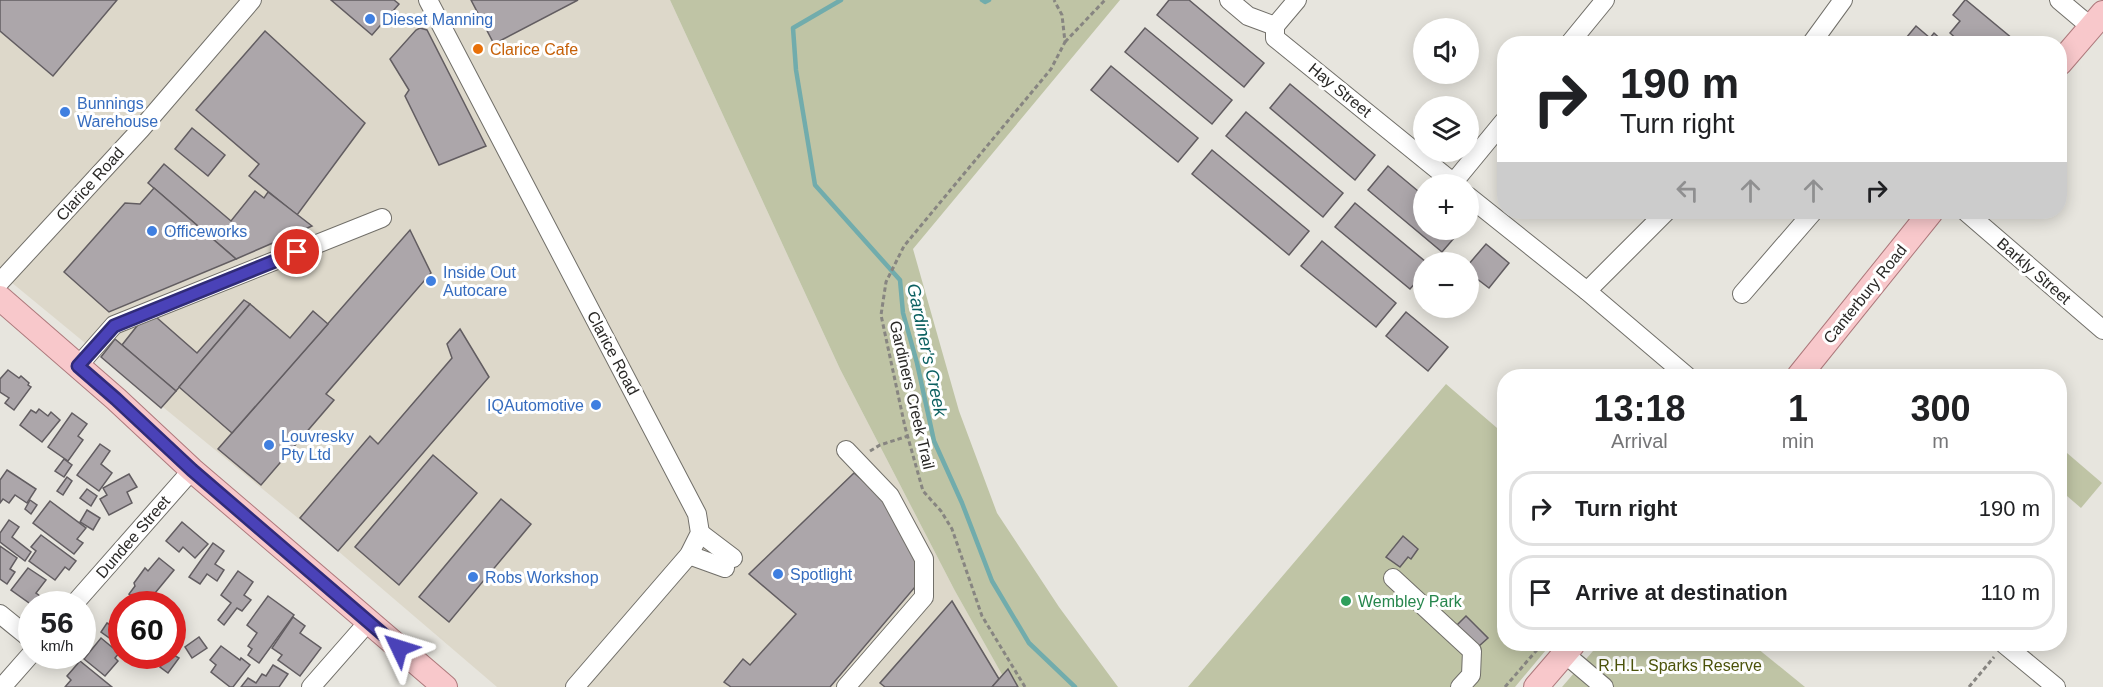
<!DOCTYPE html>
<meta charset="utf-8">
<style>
body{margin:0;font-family:Arial,sans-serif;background:#f2f2f2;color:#202124;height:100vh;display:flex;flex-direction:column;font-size:22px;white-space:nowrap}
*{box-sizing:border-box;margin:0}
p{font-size:20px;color:#757577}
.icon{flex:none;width:33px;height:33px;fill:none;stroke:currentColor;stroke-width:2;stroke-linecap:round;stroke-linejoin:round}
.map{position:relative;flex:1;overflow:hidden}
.details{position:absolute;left:1497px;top:369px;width:570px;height:282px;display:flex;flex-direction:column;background:#fff;border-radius:24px;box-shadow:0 3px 15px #0003}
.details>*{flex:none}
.hud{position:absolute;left:1497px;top:36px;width:570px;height:183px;border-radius:24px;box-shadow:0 3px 15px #0003;background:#fff;color:#202124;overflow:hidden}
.buttons{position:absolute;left:1413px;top:18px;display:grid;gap:12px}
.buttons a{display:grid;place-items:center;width:66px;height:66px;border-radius:50%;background:#fff;box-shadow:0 3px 15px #0003;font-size:30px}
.speed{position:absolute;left:18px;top:591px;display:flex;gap:12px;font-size:30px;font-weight:700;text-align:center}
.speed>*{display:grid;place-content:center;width:78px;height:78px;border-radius:50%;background:#fff;box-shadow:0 3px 15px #0003;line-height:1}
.speed small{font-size:15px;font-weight:400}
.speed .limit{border:9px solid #d22;background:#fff;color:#111}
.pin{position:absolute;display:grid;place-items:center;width:51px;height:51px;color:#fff;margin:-26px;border:3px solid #fff;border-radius:50%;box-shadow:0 2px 6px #0007}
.me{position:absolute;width:66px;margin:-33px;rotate:311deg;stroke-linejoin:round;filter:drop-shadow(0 0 4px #0008)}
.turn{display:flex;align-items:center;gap:21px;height:126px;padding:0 24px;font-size:27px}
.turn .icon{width:78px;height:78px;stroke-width:2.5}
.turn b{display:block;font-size:42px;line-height:51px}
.lanes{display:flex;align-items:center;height:57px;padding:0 24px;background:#0003;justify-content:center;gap:30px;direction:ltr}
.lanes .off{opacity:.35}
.eta{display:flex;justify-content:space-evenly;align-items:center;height:102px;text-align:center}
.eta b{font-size:36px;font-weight:600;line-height:42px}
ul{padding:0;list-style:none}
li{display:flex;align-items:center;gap:18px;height:75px;margin:0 12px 9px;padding:0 12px;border:3px solid #e0e0e0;border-radius:24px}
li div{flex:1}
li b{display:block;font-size:22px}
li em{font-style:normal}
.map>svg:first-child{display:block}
.built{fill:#ddd8ca}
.green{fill:#bfc4a5}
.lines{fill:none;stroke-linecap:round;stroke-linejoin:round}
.stream{stroke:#71acac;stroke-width:4.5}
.building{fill:#aca6aa;stroke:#625d61;stroke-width:1.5}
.minor-casing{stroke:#716f69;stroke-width:20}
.major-casing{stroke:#ad797c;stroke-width:26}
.path{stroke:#878581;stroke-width:3;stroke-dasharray:4.5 3;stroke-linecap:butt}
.minor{stroke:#fff;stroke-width:18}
.major{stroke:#f8c8cb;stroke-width:24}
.route-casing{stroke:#302b78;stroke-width:15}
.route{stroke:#4a42b8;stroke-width:10}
.shop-dot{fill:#3f7fe0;stroke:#fff;stroke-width:2}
.food-dot{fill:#e8710a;stroke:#fff;stroke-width:2}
.leisure-dot{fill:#2e9e5b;stroke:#fff;stroke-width:2}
.labels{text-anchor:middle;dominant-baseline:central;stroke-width:6;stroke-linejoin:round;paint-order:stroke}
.shop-label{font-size:16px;fill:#366cbe;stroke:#fff;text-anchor:start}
.food-label{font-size:16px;fill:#c56008;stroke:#fff;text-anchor:start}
.street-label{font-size:16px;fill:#2a2927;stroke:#fff}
.leisure-label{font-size:16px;fill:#27864d;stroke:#fff;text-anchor:start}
.park-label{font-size:16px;fill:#4c530a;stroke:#fff}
.water-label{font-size:18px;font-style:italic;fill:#0c6061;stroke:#fff}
</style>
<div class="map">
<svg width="2103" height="687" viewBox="0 0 2103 687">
<rect width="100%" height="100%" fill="#e7e5de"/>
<polygon class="built" points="0,0 670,0 840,369 955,591 1009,687 497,687 338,551 0,273"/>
<g class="green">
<polygon points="670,0 1120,0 913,249 959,411 997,513 1059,607 1118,687 1009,687 955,591 840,369"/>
<polygon points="1446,384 1504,434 1504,644 1551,644 1515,687 1188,687"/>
<polygon points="2060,447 2102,483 2081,508 2060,490"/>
<polygon points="1599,644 1752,644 1805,687 1562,687"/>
</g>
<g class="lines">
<g class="stream">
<polyline points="841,0 793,28 796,70 815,185 900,280 903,313 917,363 934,441 962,503 992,581 1029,643 1075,687"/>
<polyline points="982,0 985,2 989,0"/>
</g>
</g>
<g class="building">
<polygon points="0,0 117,0 53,76 0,31"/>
<polygon points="331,0 394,0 399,4 372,35"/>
<polygon points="471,0 578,0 494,44"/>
<polygon points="1169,0 1189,0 1264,63 1244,87 1157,15"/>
<polygon points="1965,0 1966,0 2019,44 1991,44 1989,42 1987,44 1962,44 1950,33 1960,21 1953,15"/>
<polygon points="1916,26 1930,38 1934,33 1946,44 1901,44"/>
<polygon points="420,28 427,30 486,146 439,165 405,96 409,90 390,59 416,30"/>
<polygon points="1145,28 1232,100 1212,124 1125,52"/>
<polygon points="265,31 365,123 297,215 249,176 259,164 196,110"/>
<polygon points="1111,66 1198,138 1178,162 1091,90"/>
<polygon points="1290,84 1375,155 1355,180 1270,108"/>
<polygon points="1246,112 1343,193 1323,217 1226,136"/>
<polygon points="192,128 225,155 208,176 175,149"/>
<polygon points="1212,150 1309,231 1289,255 1192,174"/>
<polygon points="164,164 231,221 255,191 264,198 268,192 312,226 236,259 148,183"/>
<polygon points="1388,166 1424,196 1424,230 1461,230 1442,252 1368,190"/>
<polygon points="154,188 236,259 109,312 64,272 125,203 140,204"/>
<polygon points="1355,203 1426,262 1424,262 1424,273 1410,289 1335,227"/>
<polygon points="410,230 431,273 326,394 334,400 261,485 218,449"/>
<polygon points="1322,241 1396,303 1376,327 1301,266"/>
<polygon points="1486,244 1509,263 1489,288 1468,272 1468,265"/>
<polygon points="244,300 250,304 176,391 122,345 141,321 156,317 197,353"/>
<polygon points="250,304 290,338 313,311 328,324 232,433 179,387"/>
<polygon points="1406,312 1448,347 1428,371 1386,336"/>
<polygon points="460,329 489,377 338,551 300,518 370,436 378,444 452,358 447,344"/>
<polygon points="115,339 176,391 161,408 101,357"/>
<polygon points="8,370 19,378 21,376 29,383 28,385 31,387 14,410 5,403 9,398 0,392 0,379"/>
<polygon points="39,409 48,416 51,412 60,420 42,442 20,425 31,410 36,413"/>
<polygon points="72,413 87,424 78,436 83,440 68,461 48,447"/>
<polygon points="100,444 110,451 101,464 112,473 99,491 77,475"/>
<polygon points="433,455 477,493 399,585 355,547"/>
<polygon points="64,459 72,465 64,477 55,471"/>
<polygon points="7,470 36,489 27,503 15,495 9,503 3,499 0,503 0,480"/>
<polygon points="854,473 886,500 919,563 915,587 830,687 731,687 724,682 743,659 750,665 796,614 749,574"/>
<polygon points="129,474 137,487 127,492 132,503 109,515 100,499 107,495 103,488"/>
<polygon points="67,477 72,481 63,495 57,491"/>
<polygon points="87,489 97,496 91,506 80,498"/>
<polygon points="501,499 531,524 449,622 419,597"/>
<polygon points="30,500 37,505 31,514 25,509"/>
<polygon points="50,501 86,528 77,539 83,543 74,554 33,523"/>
<polygon points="87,510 100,518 93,530 80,522"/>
<polygon points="9,520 19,527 12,537 31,552 25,561 0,542 0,533"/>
<polygon points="182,522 208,544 195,558 183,547 179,552 166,541"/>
<polygon points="41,535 76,561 69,570 65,567 55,580 29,561 36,551 31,547"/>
<polygon points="1403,536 1418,549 1411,559 1408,557 1400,567 1386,557"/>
<polygon points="213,543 224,551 215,564 224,570 217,581 207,574 200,584 189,577"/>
<polygon points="0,546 17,558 10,569 15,572 7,584 0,579"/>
<polygon points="159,558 174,570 146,604 142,604 129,594 135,586 134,583 145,568 148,571"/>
<polygon points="28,568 46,580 36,593 40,596 32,605 11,590"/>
<polygon points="238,571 253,582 244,595 251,600 242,611 237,608 224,625 218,620 231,603 221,595"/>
<polygon points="268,596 294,615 259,663 248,655 252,649 248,646 257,633 247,625"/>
<polygon points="952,601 999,679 992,687 885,687 880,683"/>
<polygon points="1466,616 1488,638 1479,646 1457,625"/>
<polygon points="293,617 305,626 300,633 321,648 300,676 278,660 282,655 272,648"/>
<polygon points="107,623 117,629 122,623 122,647 101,632"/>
<polygon points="199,637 207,648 192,658 185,647"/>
<polygon points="101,638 119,653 115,658 118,661 105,676 84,659"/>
<polygon points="221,646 240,660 241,658 250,665 233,687 230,687 211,672 216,665 210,660"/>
<polygon points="172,654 179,658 168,673 160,667 165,660 158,656 172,656"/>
<polygon points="129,656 148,656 150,657 143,666"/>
<polygon points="80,661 112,687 65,687 71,680 67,676"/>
<polygon points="273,665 288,674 279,687 241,687 248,678 256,683 262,674 266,676"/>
<polygon points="1008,669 1018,687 992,687 999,679"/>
</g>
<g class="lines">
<g class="minor-casing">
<g id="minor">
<polyline points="428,0 697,514 700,533 689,555 575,687"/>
<polyline points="1229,0 1248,16 1275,26"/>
<polyline points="2059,0 2091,27"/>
<polyline points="1275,26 1275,38 1455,184"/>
<polyline points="1275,26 1297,0"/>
<polyline points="1569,44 1605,0"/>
<polyline points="1811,44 1843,0"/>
<polyline points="1453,183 1504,121"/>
<polyline points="1468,196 1587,291 1687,376"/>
<polyline points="1966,212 2103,330"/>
<polyline points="0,282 141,129 252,0"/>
<polyline points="1587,291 1666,212"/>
<polyline points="1742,294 1813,212"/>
<polyline points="78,366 114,325 382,218"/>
<polyline points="846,450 890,496 924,559 924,597 846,687"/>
<polyline points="700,533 733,558"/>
<polyline points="689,555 725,568"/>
<polyline points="1393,578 1472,651 1471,675 1460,687"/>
<polyline points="74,604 192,470"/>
<polyline points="0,614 32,640"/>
<polyline points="2004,644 2056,687"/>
<polyline points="1565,654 1604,687"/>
<polyline points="2,687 32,653"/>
<polyline points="311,687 369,621"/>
</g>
</g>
<g class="major-casing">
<g id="major">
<polyline points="2060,63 2103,13"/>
<polyline points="0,298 116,399 192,470 445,687"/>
<polyline points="1799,376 1931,212"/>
<polyline points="1536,687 1573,644"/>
</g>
</g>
<g class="path">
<polyline points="1065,42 1105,0"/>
<polyline points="870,451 880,445 908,436"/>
<polyline points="1025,687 982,616 952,529 941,511 923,491 905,427 881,315 886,282 904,246 1051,69 1065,42 1062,15 1054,0"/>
<polyline points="1505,687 1542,644"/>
<polyline points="1969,687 1994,657"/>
</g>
<use href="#minor" class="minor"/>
<use href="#major" class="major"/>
</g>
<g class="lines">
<g class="route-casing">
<polyline id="route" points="297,252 114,326 78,366 116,399 192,470 399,648"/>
</g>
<use href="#route" class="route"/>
</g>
<g class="shop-dot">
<circle cx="370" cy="19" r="6"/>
<circle cx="65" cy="112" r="6"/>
<circle cx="152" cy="231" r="6"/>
<circle cx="431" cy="281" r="6"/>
<circle cx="596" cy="405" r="6"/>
<circle cx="269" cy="445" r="6"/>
<circle cx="778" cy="574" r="6"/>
<circle cx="473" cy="577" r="6"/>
</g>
<circle class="food-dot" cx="478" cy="49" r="6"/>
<circle class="leisure-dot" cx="1346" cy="601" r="6"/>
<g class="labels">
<g class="shop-label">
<text x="382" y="19">Dieset Manning</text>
<text x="77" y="103">Bunnings<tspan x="77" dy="18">Warehouse</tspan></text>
<text x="164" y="231">Officeworks</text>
<text x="443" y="272">Inside Out<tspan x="443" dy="18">Autocare</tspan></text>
<text x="584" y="405" text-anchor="end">IQAutomotive</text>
<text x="281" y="436">Louvresky<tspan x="281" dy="18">Pty Ltd</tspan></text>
<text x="790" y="574">Spotlight</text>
<text x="485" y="577">Robs Workshop</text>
</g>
<g class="food-label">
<text x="490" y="49">Clarice Cafe</text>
</g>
<g class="street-label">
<text transform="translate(1340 90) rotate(39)">Hay Street</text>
<text transform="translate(90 184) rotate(-48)">Clarice Road</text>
<text transform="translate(2034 271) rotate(41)">Barkly Street</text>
<text transform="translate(1865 294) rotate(-51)">Canterbury Road</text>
<text transform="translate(613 353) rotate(62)">Clarice Road</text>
<text transform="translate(912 395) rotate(77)">Gardiners Creek Trail</text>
<text transform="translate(133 537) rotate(-49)">Dundee Street</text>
</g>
<g class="leisure-label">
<text x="1358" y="601">Wembley Park</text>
</g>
<g class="park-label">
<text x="1680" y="665">R.H.L. Sparks Reserve</text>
</g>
<g class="water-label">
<text transform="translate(927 350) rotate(78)">Gardiner's Creek</text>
</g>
</g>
</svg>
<div class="buttons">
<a><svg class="icon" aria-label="sound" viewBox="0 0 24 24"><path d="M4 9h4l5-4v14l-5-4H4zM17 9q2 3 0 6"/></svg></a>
<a><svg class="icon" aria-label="layers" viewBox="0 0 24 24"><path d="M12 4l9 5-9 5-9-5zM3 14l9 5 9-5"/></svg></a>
<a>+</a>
<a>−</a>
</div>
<div class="speed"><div>56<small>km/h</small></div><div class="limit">60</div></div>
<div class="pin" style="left:297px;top:252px;background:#d93025"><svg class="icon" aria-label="arrive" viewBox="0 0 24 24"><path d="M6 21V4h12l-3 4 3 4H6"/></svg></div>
<svg class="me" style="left:399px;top:648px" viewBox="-20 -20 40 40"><path d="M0-17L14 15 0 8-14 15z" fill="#4a42b8" stroke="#fff" stroke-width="4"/></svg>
<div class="hud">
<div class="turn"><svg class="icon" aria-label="right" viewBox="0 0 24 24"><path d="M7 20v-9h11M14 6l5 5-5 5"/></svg><div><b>190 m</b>Turn right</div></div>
<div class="lanes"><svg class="icon off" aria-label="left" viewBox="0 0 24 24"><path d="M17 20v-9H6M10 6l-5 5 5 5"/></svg><svg class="icon off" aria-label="ahead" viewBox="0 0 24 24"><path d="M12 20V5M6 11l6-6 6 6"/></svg><svg class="icon off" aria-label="ahead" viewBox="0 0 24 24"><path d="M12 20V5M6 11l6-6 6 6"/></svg><svg class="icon" aria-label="right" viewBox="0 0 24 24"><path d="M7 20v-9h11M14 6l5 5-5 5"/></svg></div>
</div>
<section class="details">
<div class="eta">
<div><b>13:18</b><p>Arrival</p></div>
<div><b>1</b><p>min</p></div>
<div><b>300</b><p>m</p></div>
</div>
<ul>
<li><svg class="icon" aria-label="right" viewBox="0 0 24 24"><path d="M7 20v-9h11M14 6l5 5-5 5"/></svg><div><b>Turn right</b></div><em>190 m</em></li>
<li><svg class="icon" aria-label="arrive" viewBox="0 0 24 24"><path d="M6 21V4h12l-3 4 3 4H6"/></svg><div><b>Arrive at destination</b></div><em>110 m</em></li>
</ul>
</section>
</div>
